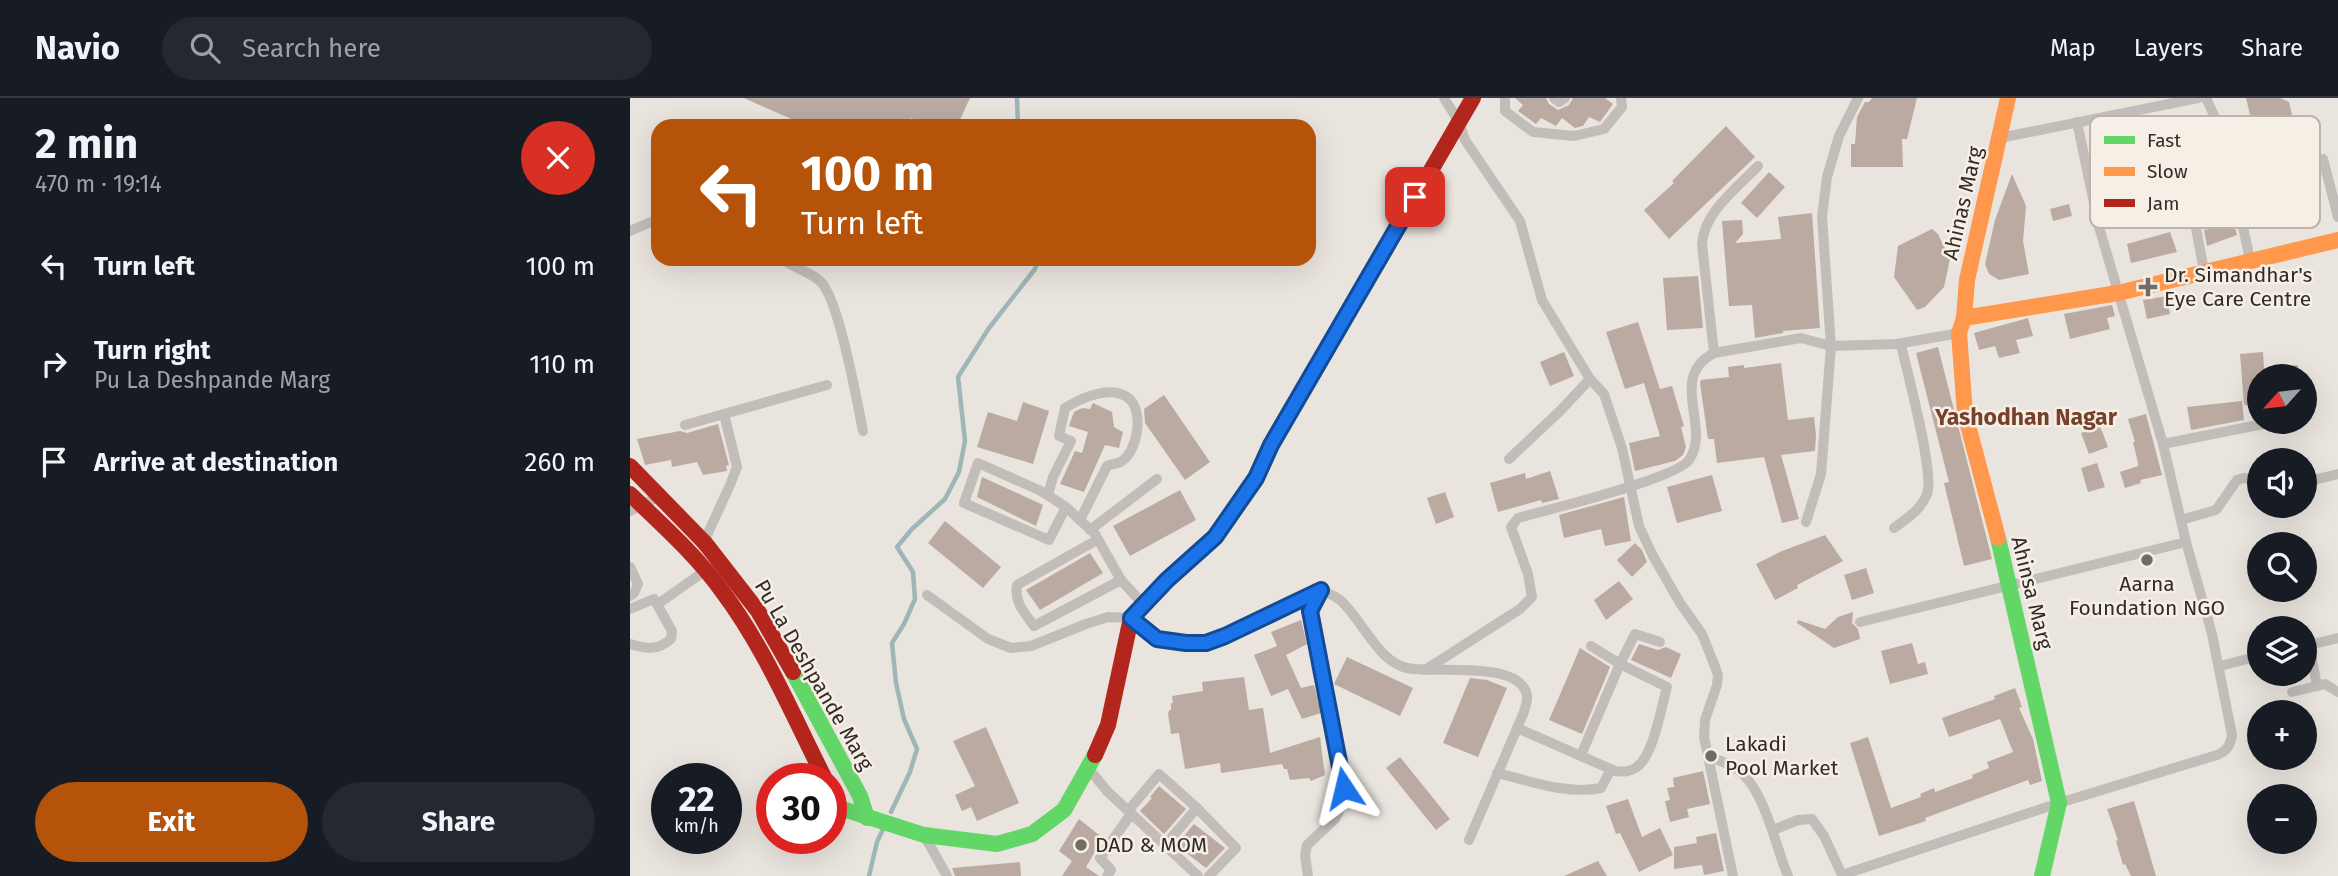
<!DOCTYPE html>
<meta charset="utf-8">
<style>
body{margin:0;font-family:"Fira Sans",sans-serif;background:#242831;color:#f1f3f6;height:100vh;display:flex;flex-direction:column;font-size:26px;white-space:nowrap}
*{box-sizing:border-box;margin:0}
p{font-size:23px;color:#9ea1a6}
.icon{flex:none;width:38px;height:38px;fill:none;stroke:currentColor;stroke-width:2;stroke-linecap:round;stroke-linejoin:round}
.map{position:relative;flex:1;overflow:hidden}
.details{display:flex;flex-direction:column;background:#171b24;width:630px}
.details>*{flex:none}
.banner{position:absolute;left:21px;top:21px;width:665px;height:147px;border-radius:21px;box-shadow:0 7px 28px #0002;background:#b45309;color:#fff;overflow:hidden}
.needle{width:46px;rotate:243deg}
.buttons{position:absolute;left:1617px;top:266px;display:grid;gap:14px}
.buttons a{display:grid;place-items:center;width:70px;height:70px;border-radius:50%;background:#171b24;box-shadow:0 7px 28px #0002;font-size:35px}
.speed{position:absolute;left:21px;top:665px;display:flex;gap:14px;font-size:35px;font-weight:700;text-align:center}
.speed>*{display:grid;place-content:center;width:91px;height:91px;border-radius:50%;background:#171b24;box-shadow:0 7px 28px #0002;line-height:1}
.speed small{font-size:18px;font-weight:400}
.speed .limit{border:10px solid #d22;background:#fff;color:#111}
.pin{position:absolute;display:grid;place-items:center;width:60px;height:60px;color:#fff;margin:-30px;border-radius:14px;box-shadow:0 4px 10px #0006}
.me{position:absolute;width:77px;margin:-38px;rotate:350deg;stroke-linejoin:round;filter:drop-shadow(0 0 5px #0008)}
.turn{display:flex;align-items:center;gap:24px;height:147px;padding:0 35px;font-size:32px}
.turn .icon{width:91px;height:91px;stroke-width:2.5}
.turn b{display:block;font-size:49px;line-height:60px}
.round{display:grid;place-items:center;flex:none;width:74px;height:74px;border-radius:37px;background:#242831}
.headline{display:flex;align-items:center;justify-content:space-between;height:119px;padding:0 35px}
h1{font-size:42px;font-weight:700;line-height:52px}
.button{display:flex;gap:14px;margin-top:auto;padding:14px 35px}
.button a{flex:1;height:80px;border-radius:42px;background:#b45309;color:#fff;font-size:28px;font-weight:700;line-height:80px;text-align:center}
.button a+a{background:#242831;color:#f1f3f6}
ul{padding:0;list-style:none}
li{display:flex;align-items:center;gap:21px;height:98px;padding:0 35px}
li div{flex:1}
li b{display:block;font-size:26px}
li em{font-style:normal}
header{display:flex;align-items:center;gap:42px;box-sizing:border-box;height:98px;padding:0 35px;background:#171b24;border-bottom:2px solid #363941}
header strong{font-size:33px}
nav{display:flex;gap:38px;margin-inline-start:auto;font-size:24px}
.search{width:490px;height:63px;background:#242831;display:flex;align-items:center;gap:18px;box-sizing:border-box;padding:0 24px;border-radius:38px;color:#9ea1a6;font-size:26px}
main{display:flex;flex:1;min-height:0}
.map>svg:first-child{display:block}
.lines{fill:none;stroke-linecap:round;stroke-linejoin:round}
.stream{stroke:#9eb6b8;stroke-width:4.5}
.building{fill:#bbaaa2}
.street{stroke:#c2bdb8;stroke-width:10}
.fast{stroke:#63d668;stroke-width:16}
.slow{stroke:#ff974d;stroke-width:16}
.jam{stroke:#b3261e;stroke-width:16}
.route-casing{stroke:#114b97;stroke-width:18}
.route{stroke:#1a73e8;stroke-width:12}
.poi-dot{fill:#726c67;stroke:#f6efe6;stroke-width:2.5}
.labels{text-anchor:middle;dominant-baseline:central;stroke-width:5;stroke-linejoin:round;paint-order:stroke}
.street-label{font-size:21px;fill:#322b27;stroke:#f6efe6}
.poi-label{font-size:21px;fill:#322b27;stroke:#f6efe6;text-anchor:start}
.neighbourhood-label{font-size:23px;font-weight:bold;fill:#76402a;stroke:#f6efe6}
.key{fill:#f6efe6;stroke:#bbb4ad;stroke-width:2}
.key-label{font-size:19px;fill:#322b27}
</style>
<header>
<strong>Navio</strong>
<div class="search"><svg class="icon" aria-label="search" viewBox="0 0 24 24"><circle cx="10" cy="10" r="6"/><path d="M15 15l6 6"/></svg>Search here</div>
<nav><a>Map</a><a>Layers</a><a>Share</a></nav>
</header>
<main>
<section class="details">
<div class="headline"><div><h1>2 min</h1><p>470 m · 19:14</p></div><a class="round" style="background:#d93025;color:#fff"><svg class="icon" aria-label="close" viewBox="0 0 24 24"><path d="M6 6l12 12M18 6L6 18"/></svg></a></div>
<ul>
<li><svg class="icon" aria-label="left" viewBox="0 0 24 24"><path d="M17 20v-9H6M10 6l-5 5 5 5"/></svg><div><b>Turn left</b></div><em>100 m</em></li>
<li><svg class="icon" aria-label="right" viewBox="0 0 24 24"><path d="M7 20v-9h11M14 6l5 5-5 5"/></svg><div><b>Turn right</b><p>Pu La Deshpande Marg</p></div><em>110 m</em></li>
<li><svg class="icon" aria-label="arrive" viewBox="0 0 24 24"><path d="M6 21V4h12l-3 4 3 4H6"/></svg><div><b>Arrive at destination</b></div><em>260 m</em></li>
</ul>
<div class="button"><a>Exit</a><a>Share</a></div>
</section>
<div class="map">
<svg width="1708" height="778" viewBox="0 0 1708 778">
<rect width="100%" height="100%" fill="#eae4de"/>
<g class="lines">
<g class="stream">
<polyline points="387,0 388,28"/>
<polyline points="261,714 280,674 287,651 274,621 266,585 262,545 274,526 285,501 283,474 267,449 282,431 315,401 329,374 335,343 328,279 359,230 405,171 409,161"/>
<polyline points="239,778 247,744 254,729"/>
</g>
</g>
<g class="building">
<polygon points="114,0 340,0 327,28 298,28 281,20 278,28 177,28"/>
<polygon points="885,0 916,0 919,6 928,12 939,7 943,0 975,0 983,6 970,24 959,19 953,28 945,30 932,20 926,28 911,20 906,26 888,13 893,7"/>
<polygon points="1242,0 1287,0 1277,41 1272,41 1273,69 1221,69 1221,46 1225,46 1227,19 1235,4 1239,4"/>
<polygon points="1616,0 1650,0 1659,4 1664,25 1624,34"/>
<polygon points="1096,28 1125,59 1039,141 1014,112 1044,85 1042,83"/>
<polygon points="1139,74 1155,89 1127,120 1111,105"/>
<polygon points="1382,76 1396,108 1393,143 1399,176 1369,182 1359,176 1355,166 1365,122"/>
<polygon points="1439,106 1442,118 1423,123 1420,111"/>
<polygon points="1182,115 1190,230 1153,233 1153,235 1125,240 1122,207 1099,208 1092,123 1112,122 1113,136 1105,145 1151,141 1148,119"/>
<polygon points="1604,126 1607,137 1577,148 1574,132"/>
<polygon points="1302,131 1308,136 1320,161 1314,189 1295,209 1287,212 1264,179 1268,148"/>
<polygon points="1540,134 1547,154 1501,165 1497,146"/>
<polygon points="1068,178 1073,230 1037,232 1033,180"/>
<polygon points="1537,198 1540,216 1517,221 1513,202"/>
<polygon points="1482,207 1485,218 1477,220 1480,231 1440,241 1434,216"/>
<polygon points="1398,220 1403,238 1386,242 1390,255 1369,260 1365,248 1349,252 1344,235"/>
<polygon points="1008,224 1030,291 1042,288 1054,328 1051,329 1056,349 1053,357 1045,363 1005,373 999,345 1030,338 1014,285 995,291 976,234"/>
<polygon points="1308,249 1362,461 1334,468 1314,385 1319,384 1286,255"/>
<polygon points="934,254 944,278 920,288 910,264"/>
<polygon points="1633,254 1634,270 1668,267 1669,278 1629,278 1629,306 1614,307 1610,256"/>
<polygon points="1151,265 1158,322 1184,319 1186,337 1185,353 1151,357 1169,421 1152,425 1134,359 1087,365 1084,341 1078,341 1070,285 1071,282 1099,279 1098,269 1114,267 1114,270"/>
<polygon points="534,297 580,364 555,382 515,325 514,311"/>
<polygon points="1612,303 1614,322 1561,332 1557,309"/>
<polygon points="393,304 419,313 403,366 347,349 358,314 387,323"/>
<polygon points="463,305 482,314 484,329 493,334 489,350 475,347 454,394 430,386 445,353 452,355 458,334 439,328 444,314 452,310 460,311"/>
<polygon points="1516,316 1532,377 1510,382 1511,385 1495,390 1490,374 1508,368 1508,365 1503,344 1505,344 1498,321"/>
<polygon points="88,326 99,367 96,368 97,373 73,377 67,364 42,369 41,362 15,367 7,341 50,333 57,335"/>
<polygon points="1470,328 1478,349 1459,356 1451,335"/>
<polygon points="1467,365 1475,389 1458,394 1451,370"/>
<polygon points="920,373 929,401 912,405 911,402 868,414 860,385 895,375 896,381"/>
<polygon points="1082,377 1092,413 1047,425 1037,389"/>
<polygon points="352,379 413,407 406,428 347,399"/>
<polygon points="550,392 566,422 500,458 483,428"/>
<polygon points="815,394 824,419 806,426 797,400"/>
<polygon points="994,399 1001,443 975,448 971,431 934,440 929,417"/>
<polygon points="315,423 371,469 353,490 298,445"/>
<polygon points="1195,437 1213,463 1167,487 1168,490 1145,502 1126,466 1152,453"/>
<polygon points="1005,445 1012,452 1017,464 1002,479 987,462"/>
<polygon points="460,455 473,475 410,512 396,492"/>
<polygon points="1236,470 1244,495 1222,502 1214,477"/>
<polygon points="989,483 1003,501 976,522 964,502"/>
<polygon points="1223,514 1222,525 1228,531 1230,541 1204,550 1167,525 1168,522 1195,531 1208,519"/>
<polygon points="671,522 677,546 656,557 671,590 684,587 691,615 672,621 658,591 641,598 624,557 647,548 641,534"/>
<polygon points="1282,545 1288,566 1295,564 1298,576 1260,586 1251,553"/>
<polygon points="1009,546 1028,552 1036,549 1051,556 1041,580 1001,562"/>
<polygon points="950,550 980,569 952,636 919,622"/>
<polygon points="717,559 783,590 770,618 704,586"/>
<polygon points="614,579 619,612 633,610 640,655 690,639 695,677 681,683 679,680 660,682 657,671 654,671 652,666 591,675 590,665 555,671 549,635 541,636 538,616 539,612 541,612 541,605 543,605 542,598 573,593 572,584"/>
<polygon points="840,580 857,582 877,590 848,659 813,645"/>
<polygon points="1385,590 1392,609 1389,610 1403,641 1412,683 1400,687 1398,682 1295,720 1296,723 1249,738 1220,645 1238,639 1261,710 1291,699 1290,696 1304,690 1305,694 1343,680 1342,677 1359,670 1357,664 1383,654 1370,621 1319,639 1312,620 1365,601 1364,598"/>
<polygon points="356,629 389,705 347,723 341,709 332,713 325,697 345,688 323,643"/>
<polygon points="770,659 820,721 806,732 756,670"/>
<polygon points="1073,673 1080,706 1057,711 1059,719 1040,724 1035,703 1040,702 1037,690 1044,689 1043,680"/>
<polygon points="529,688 556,711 534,736 510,713 522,700 520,699"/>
<polygon points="998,701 1012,739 1030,730 1043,757 1009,774 990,735 986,736 976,708"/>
<polygon points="1504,703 1526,778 1501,778 1495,766 1493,767 1486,743 1488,742 1477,711"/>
<polygon points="449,721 473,740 456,769 469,778 432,778 442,763 429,753"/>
<polygon points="564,726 595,750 576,770 546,747"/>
<polygon points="1086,735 1094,773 1074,777 1072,767 1044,771 1044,749 1067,745 1066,739"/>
<polygon points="968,763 977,778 934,778"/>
<polygon points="390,764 391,778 325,778 322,770"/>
</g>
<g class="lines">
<g class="street">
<polyline points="814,0 829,24 835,42 890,123 912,202 960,281 974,296 992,350 1009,428 1023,458 1050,505 1072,536 1084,566 1088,577 1087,587 1075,622 1074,639 1103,778"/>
<polyline points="875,0 875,13 903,34 944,38 974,31 992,9 991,0"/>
<polyline points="924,0 929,4 935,0"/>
<polyline points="1576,0 1594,39 1620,162"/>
<polyline points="1543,26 1557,82 1574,173"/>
<polyline points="1370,40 1568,0"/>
<polyline points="1693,61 1708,119"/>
<polyline points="0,133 28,121"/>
<path d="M152 161C163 170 179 173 190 183 209 200 227 304 233 333"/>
<path d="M1084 255 1072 146C1074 114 1107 90 1128 68"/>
<polyline points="55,327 94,316"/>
<polyline points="1533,346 1643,324"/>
<polyline points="879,361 930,313 960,281"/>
<polyline points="1675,384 1708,376"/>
<path d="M418 397 423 379 441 343 429 338 435 310C451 300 480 287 497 299 515 311 508 352 492 363 488 366 481 366 477 368L450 422"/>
<polyline points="436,409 419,442 334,405 348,365 411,393 436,409 465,436 491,482 514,507"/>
<polyline points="0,413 30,398"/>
<polyline points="1551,422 1586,412 1607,382 1614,380 1629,381"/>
<polyline points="1176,424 1191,376 1201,248 1192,119 1197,79 1209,38 1228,0"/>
<path d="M1264 430C1277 420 1291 412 1297 396 1305 376 1277 273 1271 247L1267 246"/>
<polyline points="460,432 527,381"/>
<path d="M467 442 387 487C384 504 394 514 404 528L491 482"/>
<polyline points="72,448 100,387 107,369 94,316 197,287"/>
<polyline points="0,469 8,486 4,495 0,498"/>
<path d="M691 492C697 495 705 498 710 502 732 521 748 564 777 570 804 576 891 561 897 598 898 603 895 609 894 614L839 742"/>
<polyline points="297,497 358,541 381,550 401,548 456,526 478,519 501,520 528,541 556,545 576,545 595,538 691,492 680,513 714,690 711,709 705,721 677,747 675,757 678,778"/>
<polyline points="28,506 79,470"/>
<path d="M0 511 24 501 42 533 41 541C27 553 17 551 0 546"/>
<polyline points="1230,524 1556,444"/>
<polyline points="1679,547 1687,588"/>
<polyline points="961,548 990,566 1005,536 1030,544"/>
<polyline points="1675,548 1708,540"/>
<polyline points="1590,568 1629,558"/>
<path d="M795 572 890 511 902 499 898 476 881 429 888 420C916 412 1046 381 1059 362 1082 329 1037 280 1084 255L1171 240 1201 248 1267 246 1329 235"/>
<polyline points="1662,594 1695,586 1708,594"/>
<path d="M887 630 985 673C994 674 1000 674 1007 669 1024 656 1031 610 1037 589L990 566 951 657"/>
<path d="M1079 658C1087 662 1097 665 1105 670 1134 687 1145 748 1158 778"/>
<polyline points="459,671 477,693 568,778"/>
<path d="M867 675C900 683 937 697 971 690L981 671"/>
<polyline points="498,713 529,676 567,710"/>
<path d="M1143 732 1168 722 1182 721 1194 738 1212 777 1429 705 1587 657C1597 653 1600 648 1602 637L1582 536 1556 444 1533 346 1469 129 1447 24"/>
<polyline points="294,737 317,778"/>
<polyline points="535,747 567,710 606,750 579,778"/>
<polyline points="477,778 481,772 470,760 501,716"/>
</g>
<g class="fast">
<polyline points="625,382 641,347 772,122"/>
<polyline points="1368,440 1429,705 1412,778"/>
<polyline points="163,574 230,698 237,720"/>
<polyline points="201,694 210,710 294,737 367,746 402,736 434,712 465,657"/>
</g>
<g class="slow">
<polyline points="1334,220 1488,195 1708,142"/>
<polyline points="1368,440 1335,316 1329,235 1334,220 1337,182 1378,0"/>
</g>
<g class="jam">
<polyline points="772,122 843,0"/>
<polyline points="0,368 75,445 128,513 163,574"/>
<path d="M0 396C32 427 66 457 92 493 135 550 163 618 195 681"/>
<polyline points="465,657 478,627 501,520 537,482 585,439 625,382"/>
</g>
</g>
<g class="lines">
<g class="route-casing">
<polyline id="route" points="714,690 680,513 691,492 595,538 576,545 556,545 527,541 501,520 537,482 585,439 626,380 641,347 785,99"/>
</g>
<use href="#route" class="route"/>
</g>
<g class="poi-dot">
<path d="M1514.5 178.5h7v7h7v7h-7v7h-7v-7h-7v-7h7z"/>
<circle cx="1517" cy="462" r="7"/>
<circle cx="1081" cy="658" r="7"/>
<circle cx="451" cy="747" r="7"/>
</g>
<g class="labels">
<g class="street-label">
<text transform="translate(1333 105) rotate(-77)">Ahinas Marg</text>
<text transform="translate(1402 495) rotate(76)">Ahinsa Marg</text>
<text transform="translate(184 577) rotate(60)">Pu La Deshpande Marg</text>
</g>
<g class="poi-label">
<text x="1534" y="177">Dr. Simandhar's<tspan x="1534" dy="24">Eye Care Centre</tspan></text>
<text x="1517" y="486" text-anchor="middle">Aarna<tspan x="1517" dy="24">Foundation NGO</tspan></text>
<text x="1095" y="646">Lakadi<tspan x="1095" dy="24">Pool Market</tspan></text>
<text x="465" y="747">DAD &amp; MOM</text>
</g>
<g class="neighbourhood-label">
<text x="1396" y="319">Yashodhan Nagar</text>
</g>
</g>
<rect x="1460" y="18" width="230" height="112" rx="10" class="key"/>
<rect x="1474" y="38" width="31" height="8" fill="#63d668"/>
<rect x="1474" y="69" width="31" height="9" fill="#ff974d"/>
<rect x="1474" y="101" width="31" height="8" fill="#b3261e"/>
<g class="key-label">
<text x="1517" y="49">Fast</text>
<text x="1517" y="80">Slow</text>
<text x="1517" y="112">Jam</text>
</g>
</svg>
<div class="buttons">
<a><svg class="needle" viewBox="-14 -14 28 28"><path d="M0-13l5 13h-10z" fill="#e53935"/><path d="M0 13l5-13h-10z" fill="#9ea1a6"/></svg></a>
<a><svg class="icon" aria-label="sound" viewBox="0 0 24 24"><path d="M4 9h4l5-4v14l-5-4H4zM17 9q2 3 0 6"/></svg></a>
<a><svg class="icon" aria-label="search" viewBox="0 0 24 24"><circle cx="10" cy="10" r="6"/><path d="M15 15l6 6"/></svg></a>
<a><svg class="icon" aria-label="layers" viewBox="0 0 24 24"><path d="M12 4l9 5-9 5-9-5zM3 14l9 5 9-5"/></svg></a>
<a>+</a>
<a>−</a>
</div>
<div class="speed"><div>22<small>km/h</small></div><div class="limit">30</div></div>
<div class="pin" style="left:785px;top:99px;background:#d93025"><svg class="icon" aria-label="arrive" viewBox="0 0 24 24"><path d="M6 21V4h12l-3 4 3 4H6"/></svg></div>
<svg class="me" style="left:714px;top:690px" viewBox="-20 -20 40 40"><path d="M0-17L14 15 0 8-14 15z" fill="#1a73e8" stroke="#fff" stroke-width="4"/></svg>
<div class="banner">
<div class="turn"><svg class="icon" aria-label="left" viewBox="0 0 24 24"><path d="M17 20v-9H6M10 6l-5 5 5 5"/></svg><div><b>100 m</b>Turn left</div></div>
</div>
</div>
</main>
